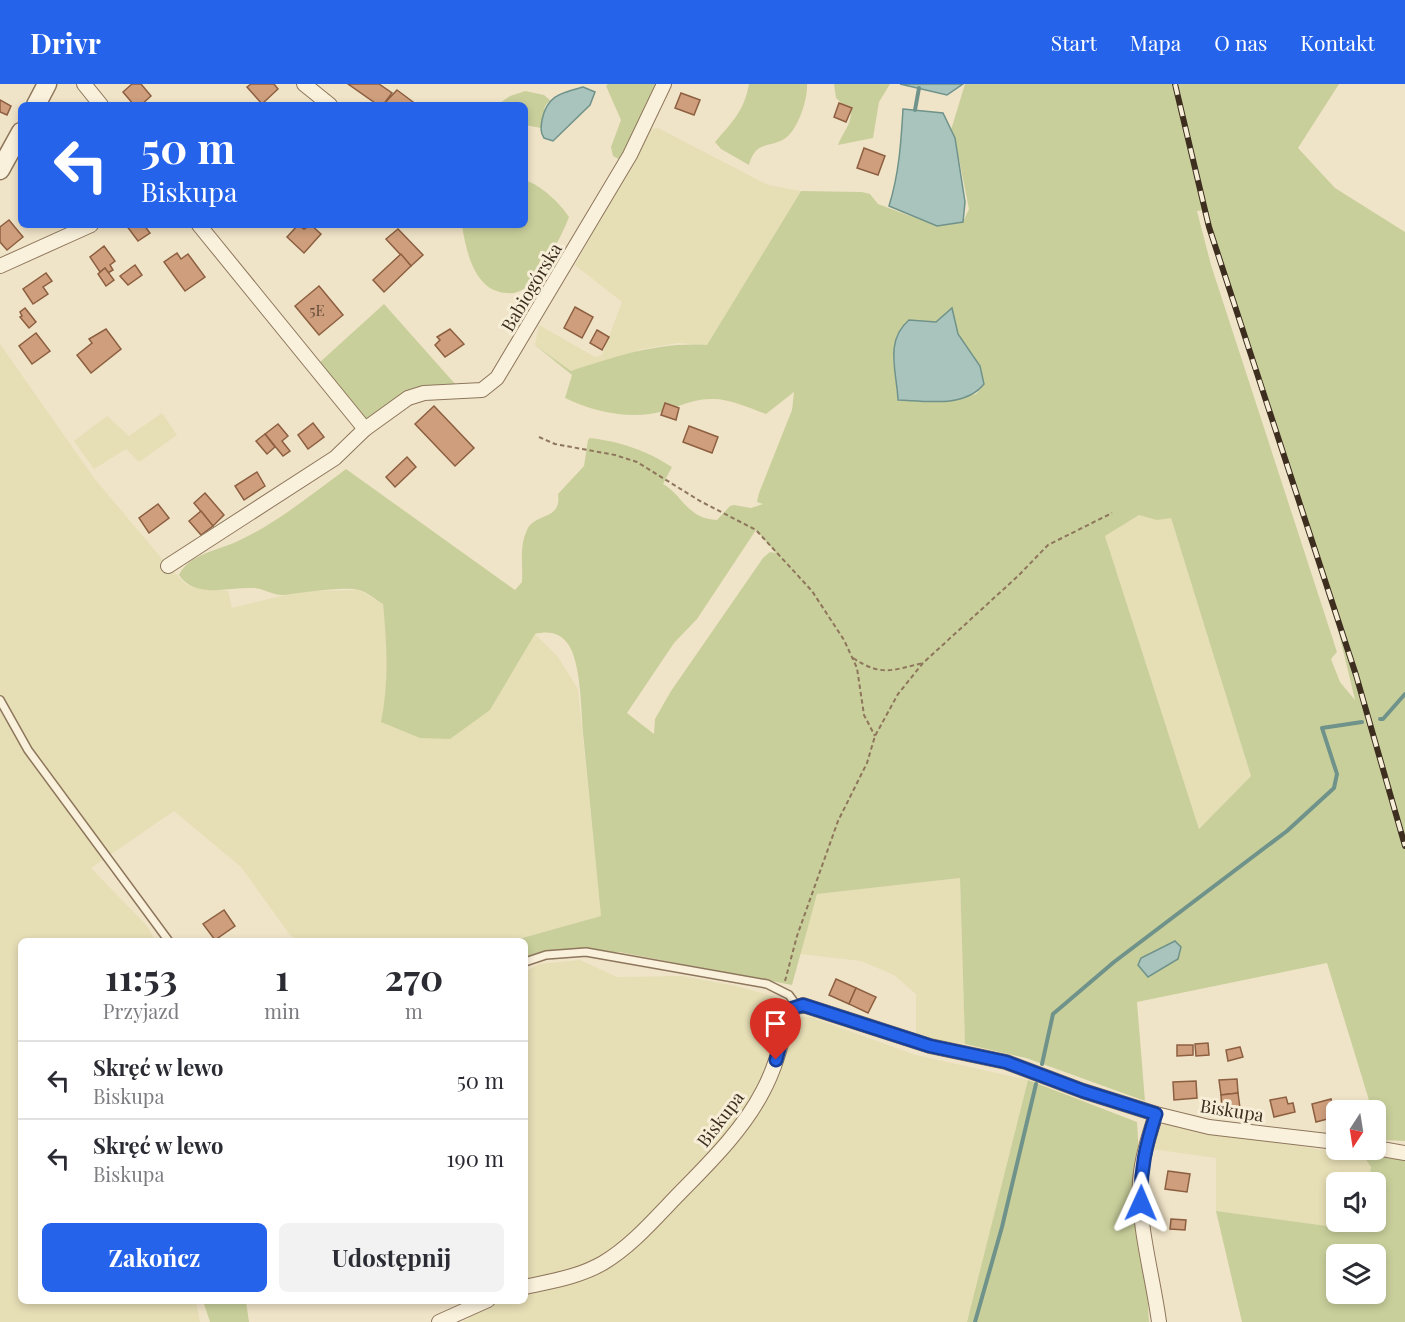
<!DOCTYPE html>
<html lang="pl">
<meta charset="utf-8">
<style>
body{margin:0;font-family:"Playfair Display",serif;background:#f2f2f3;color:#2b2b33;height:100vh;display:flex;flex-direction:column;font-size:22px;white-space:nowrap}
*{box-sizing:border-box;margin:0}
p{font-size:20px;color:#7c7c81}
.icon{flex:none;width:33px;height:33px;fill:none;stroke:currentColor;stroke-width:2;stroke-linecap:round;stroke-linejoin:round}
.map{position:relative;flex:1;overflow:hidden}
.side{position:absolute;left:18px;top:854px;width:510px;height:366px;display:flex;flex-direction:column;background:#fff;border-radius:9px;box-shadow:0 3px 9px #0003}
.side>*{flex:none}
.banner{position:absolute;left:18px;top:18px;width:510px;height:126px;border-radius:9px;box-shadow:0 3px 9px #0003;background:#2563eb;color:#fff;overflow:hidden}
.needle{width:39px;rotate:192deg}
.fabs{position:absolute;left:1326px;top:1016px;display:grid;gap:12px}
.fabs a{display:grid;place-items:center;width:60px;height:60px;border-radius:9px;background:#fff;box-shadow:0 3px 9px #0003;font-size:30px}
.pin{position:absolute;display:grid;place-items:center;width:51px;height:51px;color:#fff;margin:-62px -26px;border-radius:50% 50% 50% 0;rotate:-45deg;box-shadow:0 0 6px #0007}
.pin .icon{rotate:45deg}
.me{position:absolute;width:66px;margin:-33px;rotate:1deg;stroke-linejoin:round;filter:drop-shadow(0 0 4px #0008)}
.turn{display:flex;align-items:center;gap:21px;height:126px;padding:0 24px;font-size:27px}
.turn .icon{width:78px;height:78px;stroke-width:2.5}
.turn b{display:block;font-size:42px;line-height:51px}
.eta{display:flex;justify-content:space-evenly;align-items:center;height:102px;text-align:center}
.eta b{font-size:36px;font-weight:700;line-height:42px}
.action{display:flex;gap:12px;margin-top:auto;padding:12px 24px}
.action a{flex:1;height:69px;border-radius:9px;background:#2563eb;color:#fff;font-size:24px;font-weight:700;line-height:69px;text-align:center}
.action a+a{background:#f2f2f3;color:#2b2b33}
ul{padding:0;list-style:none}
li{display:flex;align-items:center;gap:18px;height:78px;padding:0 24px;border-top:2px solid #e1e1e2}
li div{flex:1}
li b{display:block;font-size:22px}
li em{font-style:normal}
header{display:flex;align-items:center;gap:36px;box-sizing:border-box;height:84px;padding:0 30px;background:#2563eb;color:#fff}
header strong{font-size:28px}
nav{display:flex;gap:33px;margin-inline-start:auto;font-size:21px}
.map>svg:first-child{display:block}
.farmland{fill:#e6deb5}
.green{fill:#c9cf9b;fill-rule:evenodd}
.water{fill:#a9c4bc;stroke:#6f938a;stroke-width:1.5}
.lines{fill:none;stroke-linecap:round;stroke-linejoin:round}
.stream{stroke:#6f938a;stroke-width:4}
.building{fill:#cf9f7d;stroke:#8d5f41;stroke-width:1.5}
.service-casing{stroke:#8d765c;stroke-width:10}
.minor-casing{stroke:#8d765c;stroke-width:16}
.tertiary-casing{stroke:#8d765c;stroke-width:21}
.path{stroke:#8d765c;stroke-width:2;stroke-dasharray:4.5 3;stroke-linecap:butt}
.service{stroke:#faf1dc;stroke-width:7}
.minor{stroke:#faf1dc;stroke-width:14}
.tertiary{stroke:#faf1dc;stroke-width:18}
.rail-casing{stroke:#3d2e20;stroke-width:6}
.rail{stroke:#f7eed8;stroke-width:4;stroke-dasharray:11;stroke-linecap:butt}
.route-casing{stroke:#184099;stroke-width:15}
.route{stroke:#2563eb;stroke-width:10}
.labels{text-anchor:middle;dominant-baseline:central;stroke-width:6;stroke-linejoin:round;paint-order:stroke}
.number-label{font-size:15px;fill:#624a37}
.street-label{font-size:18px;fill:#3d2e20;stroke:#f7eed8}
</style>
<header>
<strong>Drivr</strong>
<nav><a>Start</a><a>Mapa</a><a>O nas</a><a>Kontakt</a></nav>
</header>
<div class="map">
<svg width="1405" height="1238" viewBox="0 0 1405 1238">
<rect width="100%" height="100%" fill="#f0e4c8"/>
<g class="farmland">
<polygon points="658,44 768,101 801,107 707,261 678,259 641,265 621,273 571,287 535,261 539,241 595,273 602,271 622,218 575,181 651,45"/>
<polygon points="0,260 94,394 168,482 186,500 192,503 228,507 232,524 281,512 310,507 359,506 383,520 387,559 386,612 381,638 490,626 535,550 558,573 578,605 601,832 515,856 297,856 290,851 241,783 174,727 91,784 147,842 155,856 21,856 21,1216 196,1217 200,1238 0,1238"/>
<polygon points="162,329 177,351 139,378 126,365 94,385 74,357 107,332 129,352"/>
<polygon points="1165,415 1251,692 1199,745 1105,452"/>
<polygon points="960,794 965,960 916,953 916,910 894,891 861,877 800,870 817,810"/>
<polygon points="580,876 617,893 683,892 736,902 779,914 778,929 813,934 916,971 1028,996 967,1238 462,1238 470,1234 480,1217 525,1216 525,888 539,880"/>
<polygon points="1163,1039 1364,1073 1371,1083 1368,1098 1336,1098 1336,1137 1359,1137 1357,1146 1216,1127 1216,1074 1152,1065"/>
</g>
<g class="green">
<polygon points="608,0 656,0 622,77 613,72 611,63 621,36 606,2"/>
<path d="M749 0H807C808 14 799 42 788 52 772 66 756 54 749 81L721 65 715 58C733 37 744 27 749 0Z"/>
<path d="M834 0H890L879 18 873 54 838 61C842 49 851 42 851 28L836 14Z"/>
<path d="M965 0H1339L1298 64 1335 104 1405 148V1057L1382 1056 1376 1036V1026H1372L1327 879 1137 918 1145 1017 1026 974 965 960 960 794 817 810 792 901 619 868 525 874V856H515L601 832C595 771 589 710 583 649 581 626 581 578 568 560 559 548 548 547 535 550L490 626 450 655 420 654 381 638C389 599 387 560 383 520 376 516 367 508 359 506 343 502 302 509 284 511 274 512 263 504 253 504 228 503 195 515 179 491 189 470 219 466 238 457 277 439 312 410 346 385L515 506 522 498C523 480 519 463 527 446 535 428 562 437 558 410L584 382 588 356 590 354C622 358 645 366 672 383L663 400C682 410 687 435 717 436L730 422 734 421 751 424 763 420 757 418 759 409 792 326 794 308 766 330C749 324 731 315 713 315 690 314 672 327 650 330 622 334 589 326 565 314L572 291 535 261 571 287C618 272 657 258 707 261L801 107 862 108 870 110 878 120 937 142 963 138 969 125 955 55 951 46ZM1204 126 1334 529 1355 616 1340 598 1331 575 1337 568 1211 181 1197 127ZM952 224 958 250 980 282 984 301 976 310 920 317H898L893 275 909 236 936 238ZM1139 431 1157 436 1171 434 1251 692 1199 745 1105 452ZM756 446 776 469 770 468 763 474 671 607 655 635 654 650 627 629 674 559 697 535Z"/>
<polygon points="525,7 544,11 550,16 545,22 541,44 525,41 525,21 497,21 510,12"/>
<path d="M525 96C542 102 559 118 569 133 562 152 540 193 525 204 520 208 513 210 507 209 475 208 466 168 462 141H525Z"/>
<polygon points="384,220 456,301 409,306 364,336 319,279"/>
<polygon points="1028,996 1137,1038 1149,1238 967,1238"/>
<path d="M1364 1073 1405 1075V1238H1242L1216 1127 1357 1146 1359 1137H1376V1098H1368L1371 1083ZM1336 1170H1376V1209H1336Z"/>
<polygon points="203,1217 246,1217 249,1238 210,1238"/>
</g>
<g class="water">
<polygon points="900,0 963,0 947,11"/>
<path d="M583 3 595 8 590 21 553 57 544 54C540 48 541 43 542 36 547 11 561 9 583 3Z"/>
<path d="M903 25 943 29 955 54 965 118 963 138 937 142 889 122C899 90 901 59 903 25Z"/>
<path d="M952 224 958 250 980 282 984 300C965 324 926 317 898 316 897 289 884 257 909 236L936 238Z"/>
<polygon points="1175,857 1181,863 1178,875 1148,893 1138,881 1141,874"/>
</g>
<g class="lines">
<g class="stream">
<polyline points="915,26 919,4"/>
<polyline points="1380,635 1383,635 1405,610"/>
<polyline points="1042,980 1053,930 1114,878 1287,747 1334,704 1337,690 1322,644 1362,638"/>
<polyline points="975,1238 1002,1143 1036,1000"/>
</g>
</g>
<g class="building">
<polygon points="132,0 141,0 151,12 141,21 134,21 123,8"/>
<polygon points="251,0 274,0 278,5 262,20 247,3"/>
<polygon points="348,0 379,0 392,9 383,21 378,21"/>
<polygon points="397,6 417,21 383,21"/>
<polygon points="681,9 700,16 694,31 675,24"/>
<polygon points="0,16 11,22 7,31 0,28"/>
<polygon points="839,19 852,24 846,38 834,33"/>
<polygon points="864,64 885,72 878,91 857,84"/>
<polygon points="9,136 23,153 7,166 0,158 0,143"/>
<polygon points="126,141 144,141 150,149 138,157"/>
<polygon points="298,141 304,145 311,141 321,150 304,169 287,153"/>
<polygon points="398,145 423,171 411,182 386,155"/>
<polygon points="104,162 115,177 110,181 113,186 108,189 105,184 100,188 90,173"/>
<polygon points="177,169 181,175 188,170 205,193 185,207 164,178"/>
<polygon points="401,170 411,182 384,208 373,196"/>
<polygon points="135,181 142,191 128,201 120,192"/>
<polygon points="105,184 114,196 106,202 98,190"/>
<polygon points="46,189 52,197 43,203 48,210 33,220 23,205"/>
<polygon points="319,202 343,231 319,251 295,222"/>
<polygon points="575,223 593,233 582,254 564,244"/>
<polygon points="25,224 36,238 29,244 20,233 22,232 20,228"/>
<polygon points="106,245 121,265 91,289 77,271 92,259 89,255"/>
<polygon points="450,245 464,260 445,273 435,261 440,256 437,253"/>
<polygon points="597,246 609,253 602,266 590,259"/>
<polygon points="36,249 50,267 32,280 19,262"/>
<polygon points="665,319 679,324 676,336 661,331"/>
<polygon points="434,322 474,364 455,382 415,340"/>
<polygon points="313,339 324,353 308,365 298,351"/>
<polygon points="278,340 288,352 282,357 290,367 283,372 265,350"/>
<polygon points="689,342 718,353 712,369 683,358"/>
<polygon points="265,350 275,363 267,370 256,357"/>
<polygon points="407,373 416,383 395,403 386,393"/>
<polygon points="257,388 265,402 244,416 235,402"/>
<polygon points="205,409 224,431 213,442 194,419"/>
<polygon points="158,420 169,434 149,449 139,434"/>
<polygon points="201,427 213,442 201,451 189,437"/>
<polygon points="224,826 235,842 215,856 203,840"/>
<polygon points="836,895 856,904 849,920 829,911"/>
<polygon points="856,904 876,913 868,929 849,920"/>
<polygon points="1208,959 1209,971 1196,972 1195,960"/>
<polygon points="1177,961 1193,961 1193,971 1177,972"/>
<polygon points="1240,963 1243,973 1228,977 1226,966"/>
<polygon points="1237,995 1238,1009 1221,1011 1219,996"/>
<polygon points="1196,997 1197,1014 1174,1016 1173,998"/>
<polygon points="1238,1009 1240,1024 1222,1026 1221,1011"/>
<polygon points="1286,1013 1288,1020 1293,1019 1295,1028 1274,1033 1270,1016"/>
<polygon points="1331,1015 1335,1033 1316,1038 1312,1020"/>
<polygon points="1168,1087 1190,1090 1187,1108 1165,1105"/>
<polygon points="1171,1135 1186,1136 1185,1146 1170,1145"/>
</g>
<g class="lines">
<g class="service-casing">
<g id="service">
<polyline points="0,616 28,666 168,856"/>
<polyline points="525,878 546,871 586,868 767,900 789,911 797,922"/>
</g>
</g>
<g class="minor-casing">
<g id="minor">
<polyline points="84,0 101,21"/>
<polyline points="304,0 330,21"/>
<polyline points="199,141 365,345"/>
<polyline points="0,182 91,141"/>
<polyline points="168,482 335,374 365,345 408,314 424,309 482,306 497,294 630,71 664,0"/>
<path d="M1156 1030C1149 1052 1142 1073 1140 1097 1138 1142 1153 1193 1159 1238"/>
<polyline points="1376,1064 1405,1069"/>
<path d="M525 1203C551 1197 579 1193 603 1179 630 1163 652 1138 674 1115 706 1082 742 1048 763 1007 777 981 783 952 791 925L803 921 930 962 1006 978 1083 1007 1156 1030 1209 1043 1336 1058"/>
<polyline points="439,1238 488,1216"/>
</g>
</g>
<g class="tertiary-casing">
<g id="tertiary">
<polyline points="36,21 47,0"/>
<polyline points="0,86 21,48"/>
</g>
</g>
<g class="path">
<polyline points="539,353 555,360 615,371 637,378 700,417 756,446 812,507 844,556 857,584 864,631 875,652"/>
<path d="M853 574C882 593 892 586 923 579"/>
<polyline points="785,897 797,852 838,737 867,679 875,652 898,610 923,579 1018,492 1048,461 1112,429"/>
</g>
<use href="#service" class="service"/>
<use href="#minor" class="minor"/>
<use href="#tertiary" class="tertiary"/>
<g class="rail-casing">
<polyline id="rail" points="1175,0 1209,143 1356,591 1405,762"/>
</g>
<use href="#rail" class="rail"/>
</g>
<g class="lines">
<g class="route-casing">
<path id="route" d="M776 976 790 925 803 921 930 962 1006 978 1083 1007 1156 1030C1146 1060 1140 1087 1141 1119"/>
</g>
<use href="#route" class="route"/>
</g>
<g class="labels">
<g class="number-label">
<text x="317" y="226">5E</text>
</g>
<g class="street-label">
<text transform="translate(531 203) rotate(-59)">Babiogórska</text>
<text transform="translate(1232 1026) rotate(9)">Biskupa</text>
<text transform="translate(720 1035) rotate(-53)">Biskupa</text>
</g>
</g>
</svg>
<div class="fabs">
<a><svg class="needle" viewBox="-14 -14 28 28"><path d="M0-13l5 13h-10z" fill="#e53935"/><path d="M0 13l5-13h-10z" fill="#7c7c81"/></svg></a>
<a><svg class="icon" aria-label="sound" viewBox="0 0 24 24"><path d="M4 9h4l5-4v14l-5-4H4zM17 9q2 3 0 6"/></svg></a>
<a><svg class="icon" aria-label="layers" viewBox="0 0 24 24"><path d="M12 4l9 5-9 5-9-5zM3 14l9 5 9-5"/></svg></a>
</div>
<div class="pin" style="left:776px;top:976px;background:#d93025"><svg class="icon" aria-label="arrive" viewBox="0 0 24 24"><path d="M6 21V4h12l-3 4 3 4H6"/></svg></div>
<svg class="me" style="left:1141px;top:1119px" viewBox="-20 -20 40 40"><path d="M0-17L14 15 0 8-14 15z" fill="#2563eb" stroke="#fff" stroke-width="4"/></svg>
<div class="banner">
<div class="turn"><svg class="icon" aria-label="left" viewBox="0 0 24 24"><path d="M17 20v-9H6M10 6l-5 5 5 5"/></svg><div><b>50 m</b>Biskupa</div></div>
</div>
<section class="side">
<div class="eta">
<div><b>11:53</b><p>Przyjazd</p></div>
<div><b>1</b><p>min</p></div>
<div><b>270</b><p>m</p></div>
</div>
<ul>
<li><svg class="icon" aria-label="left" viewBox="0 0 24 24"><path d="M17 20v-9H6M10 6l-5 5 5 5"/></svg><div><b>Skręć w lewo</b><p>Biskupa</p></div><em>50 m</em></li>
<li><svg class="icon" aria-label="left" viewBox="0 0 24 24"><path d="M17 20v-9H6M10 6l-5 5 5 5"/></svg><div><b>Skręć w lewo</b><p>Biskupa</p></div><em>190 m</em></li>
</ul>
<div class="action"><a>Zakończ</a><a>Udostępnij</a></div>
</section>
</div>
